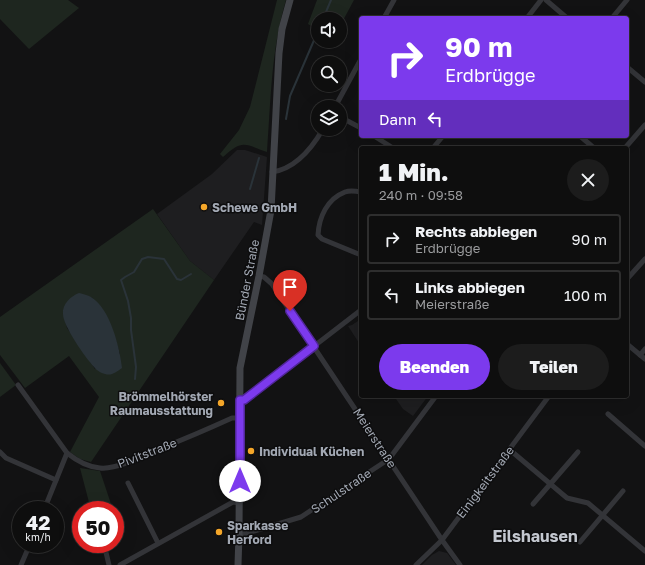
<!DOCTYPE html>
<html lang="de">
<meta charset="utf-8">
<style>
body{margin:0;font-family:"Golos Text",sans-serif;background:#1c1c1c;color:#f1f3f6;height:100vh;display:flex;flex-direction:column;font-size:15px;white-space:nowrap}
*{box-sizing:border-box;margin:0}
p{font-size:13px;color:#9b9c9e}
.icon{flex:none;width:22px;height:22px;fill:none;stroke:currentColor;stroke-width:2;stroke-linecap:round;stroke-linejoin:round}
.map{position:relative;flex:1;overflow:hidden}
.drawer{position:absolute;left:359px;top:146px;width:270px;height:252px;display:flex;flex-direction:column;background:#0e0e0e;border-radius:4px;box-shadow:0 4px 16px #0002,0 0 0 1px #2e2e2e}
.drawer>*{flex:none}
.banner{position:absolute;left:359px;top:16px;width:270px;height:122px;border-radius:4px;box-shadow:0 4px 16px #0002,0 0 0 1px #2e2e2e;background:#7c3aed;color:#fff;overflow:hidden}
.buttons{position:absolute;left:311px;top:12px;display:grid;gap:8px}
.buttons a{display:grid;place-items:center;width:36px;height:36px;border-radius:50%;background:#0e0e0e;box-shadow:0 4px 16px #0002,0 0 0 1px #2e2e2e;font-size:20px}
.speed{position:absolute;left:12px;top:501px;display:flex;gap:8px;font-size:20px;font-weight:700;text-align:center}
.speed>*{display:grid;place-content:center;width:52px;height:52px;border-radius:50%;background:#0e0e0e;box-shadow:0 4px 16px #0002,0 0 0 1px #2e2e2e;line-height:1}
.speed small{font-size:10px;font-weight:400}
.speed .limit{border:6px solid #d22;background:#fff;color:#111}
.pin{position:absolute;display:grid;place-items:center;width:34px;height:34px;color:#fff;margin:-41px -17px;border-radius:50% 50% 50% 0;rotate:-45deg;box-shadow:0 0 4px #0007}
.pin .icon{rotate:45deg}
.me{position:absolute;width:44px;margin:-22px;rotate:0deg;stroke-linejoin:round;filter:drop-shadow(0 0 3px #0008)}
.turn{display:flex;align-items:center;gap:14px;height:84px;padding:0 20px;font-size:18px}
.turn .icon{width:52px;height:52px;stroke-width:2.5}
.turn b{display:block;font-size:28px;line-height:34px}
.then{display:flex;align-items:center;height:38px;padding:0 20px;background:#0003;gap:8px;font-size:15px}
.round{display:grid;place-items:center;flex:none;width:42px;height:42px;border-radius:21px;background:#1c1c1c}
.headline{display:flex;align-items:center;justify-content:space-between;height:68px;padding:0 20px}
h1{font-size:24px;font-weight:800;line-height:30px}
.button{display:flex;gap:8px;margin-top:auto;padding:8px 20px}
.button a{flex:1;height:46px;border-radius:24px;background:#7c3aed;color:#fff;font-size:16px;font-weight:800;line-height:46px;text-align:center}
.button a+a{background:#1c1c1c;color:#f1f3f6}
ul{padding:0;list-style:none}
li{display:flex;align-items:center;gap:12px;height:50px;margin:0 8px 6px;padding:0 12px;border:2px solid #2e2e2e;border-radius:4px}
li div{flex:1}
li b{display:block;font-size:15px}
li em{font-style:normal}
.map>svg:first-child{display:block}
.built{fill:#1e1e20}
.green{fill:#1e261f;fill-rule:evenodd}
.water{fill:#2a3339}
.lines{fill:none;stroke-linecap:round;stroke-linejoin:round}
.stream{stroke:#2a3339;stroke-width:2}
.street{stroke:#333438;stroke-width:5}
.secondary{stroke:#414348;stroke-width:7}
.route-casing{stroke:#51269a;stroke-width:10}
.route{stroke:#7c3aed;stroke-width:7}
.poi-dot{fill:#f4a629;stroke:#0d0d0e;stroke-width:1.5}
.labels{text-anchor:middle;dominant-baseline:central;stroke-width:3;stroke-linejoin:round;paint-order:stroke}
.poi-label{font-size:12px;font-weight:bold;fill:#a3a9b4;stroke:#0d0d0e;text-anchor:start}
.street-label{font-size:12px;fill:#a3a9b4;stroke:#0d0d0e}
.district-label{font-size:16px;font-weight:bold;fill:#c4c8d0;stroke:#0d0d0e}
</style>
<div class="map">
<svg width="645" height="565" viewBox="0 0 645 565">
<rect width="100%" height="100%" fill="#121213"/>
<g class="built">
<polygon points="237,150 245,150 267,157 262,225 254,222 214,280 190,261 157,214 212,174"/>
<polygon points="361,319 361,346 348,326 352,325"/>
<polygon points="394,396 428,396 413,416 403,409"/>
<polygon points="439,551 447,553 456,565 422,565 432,555"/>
</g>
<g class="green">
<polygon points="0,0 68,0 79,8 29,49 0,19"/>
<path d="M277 0H286C271 50 271 100 267 152 244 144 243 139 223 157L220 154 239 130 250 107Z"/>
<polygon points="317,0 354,0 340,26 340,19 318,19 318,30 308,24"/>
<path d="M153 209 190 261 214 280 91 462 80 459 70 452 99 397 69 356 25 388 0 355V317ZM91 297C108 311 114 333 120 354L95 369 67 328 63 313Z"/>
<polygon points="0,363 16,385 0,397"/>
<polygon points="80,468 100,471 113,510 91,510"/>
</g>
<path class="water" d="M79 293C83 294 88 295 91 297 110 308 120 348 122 368 116 372 112 376 105 374 101 373 96 370 94 367 85 357 63 326 63 314 62 304 71 296 79 293Z"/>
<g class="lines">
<g class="stream">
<polyline points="323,19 331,0"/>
<polyline points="286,119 290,96 318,31"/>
<polyline points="250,189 259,158"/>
<polyline points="135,379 136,367 131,330 131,318 128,301 121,280 125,277 134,272 142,259 148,257 164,259 177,279 181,280 191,274"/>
</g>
<g class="street">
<polyline points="546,0 567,18"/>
<polyline points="384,18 394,0"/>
<polyline points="527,18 541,0"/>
<polyline points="612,18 627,0"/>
<polyline points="627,67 645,82"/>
<polyline points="335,107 361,59"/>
<polyline points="340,117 361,128"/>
<polyline points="374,136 393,148"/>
<polyline points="580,136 594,148"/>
<polyline points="433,148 443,136"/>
<polyline points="625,148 645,125"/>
<path d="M272 172C295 169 312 148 323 129"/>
<path d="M361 192C356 191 350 190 345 192 327 199 319 217 318 235L322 239 361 255"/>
<polyline points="259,276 264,277 272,284 442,540 460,565"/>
<polyline points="627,279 645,259"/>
<polyline points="627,344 645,359"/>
<polyline points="640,355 645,349"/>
<path d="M18 385 67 453C77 461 87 467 100 468 117 470 148 454 164 447 187 438 210 428 232 418H240"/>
<polyline points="240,401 244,400 361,310"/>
<polyline points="608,414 645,446"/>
<polyline points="510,450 567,498 588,503 645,551"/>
<polyline points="0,452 6,458 56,480"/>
<polyline points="128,483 158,543"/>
<polyline points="533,504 578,452"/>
<polyline points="44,510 67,453"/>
<polyline points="239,534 244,534 301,517 389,459 436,396"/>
<polyline points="580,542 623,491"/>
<polyline points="104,544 109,565"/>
<polyline points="21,565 30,544"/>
<polyline points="120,565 233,502 240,503"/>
<polyline points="416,565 442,540 549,396"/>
</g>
<polyline class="secondary" points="238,565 239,534 240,368 259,276 271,210 279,53 282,29 290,0"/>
</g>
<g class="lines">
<g class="route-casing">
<polyline id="route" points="240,481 240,400 244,400 314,346 290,311"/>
</g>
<use href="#route" class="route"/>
</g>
<g class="poi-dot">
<circle cx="204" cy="207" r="4"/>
<circle cx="221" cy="403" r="4"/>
<circle cx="251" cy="451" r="4"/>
<circle cx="219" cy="532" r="4"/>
</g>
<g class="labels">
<g class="poi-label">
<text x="212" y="207">Schewe GmbH</text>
<text x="213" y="396" text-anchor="end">Brömmelhörster<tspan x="213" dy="14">Raumausstattung</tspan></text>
<text x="259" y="451">Individual Küchen</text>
<text x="227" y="525">Sparkasse<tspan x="227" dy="14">Herford</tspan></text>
</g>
<g class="street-label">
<text transform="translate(247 280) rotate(-79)">Bünder Straße</text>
<text transform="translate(375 438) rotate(57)">Meierstraße</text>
<text transform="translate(147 453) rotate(-21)">Pivitstraße</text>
<text transform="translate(485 482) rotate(-53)">Einigkeitstraße</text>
<text transform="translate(341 491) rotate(-34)">Schulstraße</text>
</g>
<g class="district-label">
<text x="535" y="536">Eilshausen</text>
</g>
</g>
</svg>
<div class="buttons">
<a><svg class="icon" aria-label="sound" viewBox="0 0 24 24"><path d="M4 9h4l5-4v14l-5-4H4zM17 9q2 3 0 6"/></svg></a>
<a><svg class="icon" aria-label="search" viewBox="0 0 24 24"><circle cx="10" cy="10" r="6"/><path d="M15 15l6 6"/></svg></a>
<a><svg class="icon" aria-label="layers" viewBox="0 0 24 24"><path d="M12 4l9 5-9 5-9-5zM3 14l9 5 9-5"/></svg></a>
</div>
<div class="speed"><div>42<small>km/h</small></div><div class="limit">50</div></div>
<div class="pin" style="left:290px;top:311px;background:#d93025"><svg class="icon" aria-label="arrive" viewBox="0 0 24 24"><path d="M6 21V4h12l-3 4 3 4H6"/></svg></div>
<svg class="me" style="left:240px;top:481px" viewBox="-20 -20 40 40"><circle r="19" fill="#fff"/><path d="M0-13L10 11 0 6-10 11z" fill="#7c3aed"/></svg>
<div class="banner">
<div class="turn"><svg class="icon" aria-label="right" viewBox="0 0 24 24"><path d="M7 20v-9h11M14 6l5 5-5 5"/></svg><div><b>90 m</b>Erdbrügge</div></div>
<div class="then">Dann<svg class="icon" aria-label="left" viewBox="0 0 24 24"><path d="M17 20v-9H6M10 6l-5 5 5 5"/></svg></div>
</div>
<section class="drawer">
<div class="headline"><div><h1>1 Min.</h1><p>240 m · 09:58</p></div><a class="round"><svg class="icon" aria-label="close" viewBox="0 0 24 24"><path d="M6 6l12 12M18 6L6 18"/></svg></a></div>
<ul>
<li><svg class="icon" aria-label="right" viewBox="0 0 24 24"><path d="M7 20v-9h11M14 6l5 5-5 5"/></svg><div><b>Rechts abbiegen</b><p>Erdbrügge</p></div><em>90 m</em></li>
<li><svg class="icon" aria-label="left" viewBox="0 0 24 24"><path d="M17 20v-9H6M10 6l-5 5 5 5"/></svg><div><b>Links abbiegen</b><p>Meierstraße</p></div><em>100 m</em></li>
</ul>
<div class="button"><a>Beenden</a><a>Teilen</a></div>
</section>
</div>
